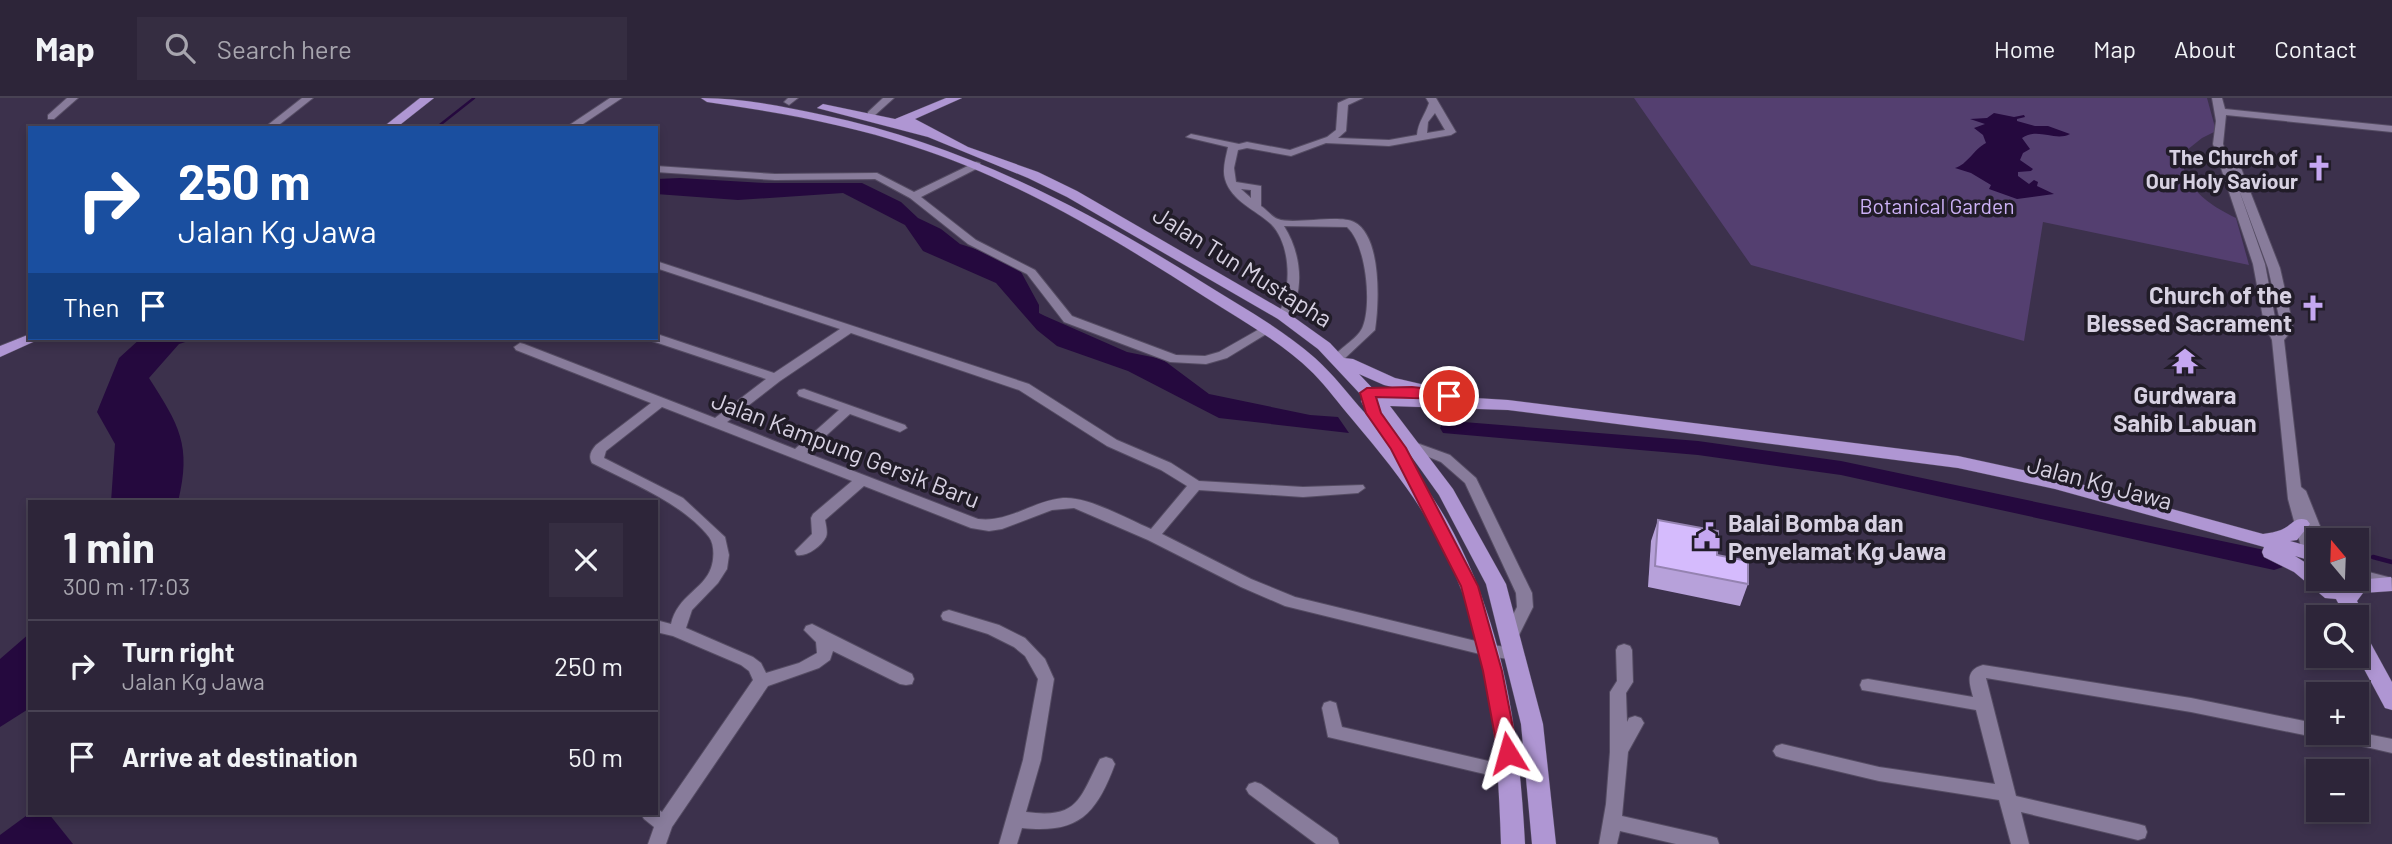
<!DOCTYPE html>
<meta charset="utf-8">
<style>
body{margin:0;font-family:Barlow,sans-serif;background:#352d41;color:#f1f3f6;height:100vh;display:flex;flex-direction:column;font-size:26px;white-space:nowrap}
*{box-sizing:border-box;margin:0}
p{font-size:23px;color:#a7a5ae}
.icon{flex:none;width:38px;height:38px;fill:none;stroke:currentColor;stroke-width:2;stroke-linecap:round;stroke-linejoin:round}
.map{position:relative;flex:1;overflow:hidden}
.details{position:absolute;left:28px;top:402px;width:630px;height:315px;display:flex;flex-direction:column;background:#2d2539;border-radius:0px;box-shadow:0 4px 10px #0003,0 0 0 2px #484253}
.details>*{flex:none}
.guide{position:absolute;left:28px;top:28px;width:630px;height:214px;border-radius:0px;box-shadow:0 4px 10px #0003,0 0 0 2px #484253;background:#1a4fa0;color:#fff;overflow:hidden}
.needle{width:46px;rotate:341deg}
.buttons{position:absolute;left:2306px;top:430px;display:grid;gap:14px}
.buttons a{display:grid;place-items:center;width:63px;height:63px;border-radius:0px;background:#2d2539;box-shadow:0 4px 10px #0003,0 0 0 2px #484253;font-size:35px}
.pin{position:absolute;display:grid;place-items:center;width:60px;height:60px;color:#fff;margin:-30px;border:4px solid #fff;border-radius:50%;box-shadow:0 2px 7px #0007}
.me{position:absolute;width:77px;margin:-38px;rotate:352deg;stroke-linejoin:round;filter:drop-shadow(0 0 5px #0008)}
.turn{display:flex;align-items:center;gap:24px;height:147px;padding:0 35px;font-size:32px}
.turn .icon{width:91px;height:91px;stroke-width:2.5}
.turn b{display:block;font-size:49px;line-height:60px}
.then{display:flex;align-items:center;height:66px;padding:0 35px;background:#0003;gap:14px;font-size:26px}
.round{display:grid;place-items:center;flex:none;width:74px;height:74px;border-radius:0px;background:#352d41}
.headline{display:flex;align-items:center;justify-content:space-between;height:119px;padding:0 35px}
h1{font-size:42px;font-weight:700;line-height:52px}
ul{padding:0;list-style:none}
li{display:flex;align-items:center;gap:21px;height:91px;padding:0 35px;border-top:2px solid #484253}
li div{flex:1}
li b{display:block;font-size:26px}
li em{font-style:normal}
header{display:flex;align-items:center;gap:42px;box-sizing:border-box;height:98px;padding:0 35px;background:#2d2539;border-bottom:2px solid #484253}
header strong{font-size:33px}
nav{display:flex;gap:38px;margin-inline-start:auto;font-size:24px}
.search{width:490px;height:63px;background:#352d41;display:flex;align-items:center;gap:18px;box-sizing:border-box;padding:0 24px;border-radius:0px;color:#a7a5ae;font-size:26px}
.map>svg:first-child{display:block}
.green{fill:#543f70}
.water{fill:#25093e}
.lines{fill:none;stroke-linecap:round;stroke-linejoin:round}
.stream-far1{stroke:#25093e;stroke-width:2.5}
.stream{stroke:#25093e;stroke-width:4.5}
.river{fill:#25093e;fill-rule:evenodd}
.minor-casing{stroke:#554c63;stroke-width:2}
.major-casing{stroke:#554c63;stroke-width:1}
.minor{fill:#887c9b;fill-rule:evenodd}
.major{fill:#af96d3;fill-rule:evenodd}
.wall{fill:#b7a1da}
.building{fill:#d5bbfd;stroke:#9583b1;stroke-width:2}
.route{fill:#e11d48;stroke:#92132f;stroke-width:2}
.labels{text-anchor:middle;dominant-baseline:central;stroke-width:7;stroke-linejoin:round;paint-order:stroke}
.far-poi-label{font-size:21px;font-weight:bold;fill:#d7d1e2;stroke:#211c28;text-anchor:end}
.far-park-label{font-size:21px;fill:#ccb1f6;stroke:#211c28}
.street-label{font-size:24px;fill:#d7d1e2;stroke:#211c28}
.poi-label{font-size:24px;font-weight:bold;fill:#d7d1e2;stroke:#211c28;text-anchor:end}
</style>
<header>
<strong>Map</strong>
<div class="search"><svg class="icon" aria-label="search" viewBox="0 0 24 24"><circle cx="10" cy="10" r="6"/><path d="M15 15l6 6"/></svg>Search here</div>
<nav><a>Home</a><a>Map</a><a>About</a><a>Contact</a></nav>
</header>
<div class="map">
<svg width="2392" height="746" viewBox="0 0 2392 746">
<rect width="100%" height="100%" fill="#3c314c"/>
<path class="green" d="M1634 0H2207L2216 33 2202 40 2182 56C2182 89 2209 107 2236 120L2249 167 2043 124 2024 243 1751 167Z"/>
<g class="water">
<path d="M1994 15 2014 19 2024 17 2025 19 2017 21V23L2035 28H2048L2070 36C2055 44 2038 29 2022 40L2030 51 2023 55 2020 62 2033 71 2031 73 2018 74V78L2029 86 2034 82 2038 84 2037 88 2054 96 2017 101 1989 91 1991 87 1971 75 1955 70C1967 67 1974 51 1986 45L1983 37 1974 30 1985 26 1970 21 1987 20Z"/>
<polygon points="680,80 765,85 862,85 901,104 918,120 941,131 960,146 1000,159 1020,172 1039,207 1039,215 1045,218 1127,254 1162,261 1209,296 1310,317 1338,319 1349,335 1219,320 1128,273 1057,248 1037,232 996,185 923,153 905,127 843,95 738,102 656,96 656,81"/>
<path d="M141 240H198L179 246 149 280C179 327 192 347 178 404H111L115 346 97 314 119 260Z"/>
<polygon points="30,535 30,610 0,629 0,561"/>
<polygon points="30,715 49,716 73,746 0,746 0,737"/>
</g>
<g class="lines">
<polyline class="stream-far1" points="436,30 474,0"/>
<polyline class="stream" points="2373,459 2392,464"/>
<polygon class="river" points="1451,323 1698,343 1841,363 2274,454 2283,457 2286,463 2283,469 2274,472 1841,377 1698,357 1443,335 1440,330 1443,325"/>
<g class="minor-casing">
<g id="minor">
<polygon points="67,0 78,0 54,21 48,21 48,17"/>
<polygon points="302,0 313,0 275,30 264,30"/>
<polygon points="610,0 622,0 577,30 565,30"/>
<polygon points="788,0 798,0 789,7 784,4"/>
<polygon points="883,0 894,0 874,18 868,18 868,14"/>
<path d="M1349 0H1363L1348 7 1346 33 1338 40 1389 42 1417 37C1418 24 1425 17 1429 5L1426 0H1436L1456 34 1451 37 1389 48 1326 45 1291 58 1247 50 1238 52 1234 70 1236 84 1261 88V108C1266 111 1272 119 1278 121 1293 127 1339 116 1354 124 1382 138 1379 206 1375 232L1343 262 1339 263 1333 259C1341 249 1359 240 1363 228 1372 205 1366 146 1347 129L1284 128C1301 155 1306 193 1287 221H1279L1277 218C1292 195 1292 147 1271 126 1256 112 1231 103 1225 81 1222 71 1226 59 1228 49L1186 39 1191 36 1239 46 1247 44 1290 52 1327 39 1336 32 1338 5ZM1435 15 1445 32 1427 35 1428 24ZM1241 91 1251 92V100Z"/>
<path d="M2212 0H2222L2225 11 2392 28V34L2226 17 2223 46 2231 70 2236 67 2241 70 2280 170 2292 223 2293 231 2284 242 2301 389 2306 393 2326 443H2319V448L2316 447 2319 456 2316 460H2306L2303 456 2288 401 2272 242 2264 225 2253 166 2213 46 2216 23ZM2238 89 2268 170 2280 223V232L2276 225 2265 166Z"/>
<polygon points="976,64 980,65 980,69 921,99 976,142 1035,172 1072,218 1176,257 1205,258 1219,254 1263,229 1271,229 1273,232 1227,260 1206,266 1170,264 1064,224 1027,176 968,146 910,100 875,81 775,82 656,74 656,68 775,76 877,75 914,94"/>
<path d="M656 163 1029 286 1117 342 1171 365 1199 383 1303 389 1363 387 1365 390 1358 395 1303 399 1199 392 1162 436 1251 481 1295 499 1488 546 1521 552 1523 556 1521 560 1515 562 1488 558 1285 508 1241 489 1148 442 1074 410 1052 412 1002 431 989 433 971 430 864 388 825 422C826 427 828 435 826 439 821 449 806 459 797 457L795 453 812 436 811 420 813 416 852 383 662 309 606 353 604 360 683 400 725 439 729 457 727 471 718 485 692 512 686 530 753 559 761 565 766 575 799 565 817 555 816 544 804 532 806 528 812 526 912 576 914 581 912 586 906 587 900 586 833 553 830 562 819 570 768 588 672 729 666 746H648L654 729 644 721 641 716H656V710L662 714 753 582 749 573 741 567 673 538 656 534V522L671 526C677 498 704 491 711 470 714 462 715 447 709 439 684 406 629 384 592 365 588 358 591 353 596 347L651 305 516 252 514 249 520 245 524 246 715 320 766 281 652 243 650 240H656V236L660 237 774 275 840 231 656 170ZM851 235 1019 292 1107 348 1161 372 1187 388 1151 431C1127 421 1088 398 1063 400 1032 403 1009 425 978 421L807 355 850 316 900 334 907 330 905 327 804 291 799 292 797 295 799 298 839 312 795 351 727 324 780 283Z"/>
<polygon points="1414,344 1450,357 1476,380 1532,495 1533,509 1517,541 1511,543 1505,541 1503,537 1517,509 1516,495 1465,385 1441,364 1409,351 1407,348"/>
<polygon points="2357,471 2392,480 2392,492 2356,481"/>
<path d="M949 512 999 527 1025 540 1045 561 1054 581 1041 662 1026 714C1079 721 1079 701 1100 661L1106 659 1112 661 1115 666C1096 717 1078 736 1022 730L1017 746H999L1023 662 1038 581 1025 558 1014 549 988 536 943 522 941 518 943 514Z"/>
<polygon points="1624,546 1630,548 1632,552 1633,584 1626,595 1627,624 1629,620 1635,618 1641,620 1644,625 1628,654 1622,718 1710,738 1717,740 1719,746 1676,746 1620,733 1617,746 1599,746 1606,706 1610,654 1610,594 1617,583 1616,552 1618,548"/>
<path d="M1983 567 2191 600 2319 626V635L2357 634 2392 641V655L2323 639 2319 640 2191 614 1986 580 2016 698 2138 726 2145 728 2147 734 2145 740 2138 742 2021 714 2029 746H2011L1999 702 1879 683 1782 660 1776 658 1773 653 1776 648 1782 646 1879 669 1995 686 1976 612 1868 593 1862 592 1860 587 1862 582 1868 581 1973 599C1969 584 1965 572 1983 567Z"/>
<polygon points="1330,603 1336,605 1342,629 1510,668 1516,670 1519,675 1516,680 1510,682 1328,639 1322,610 1324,605"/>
<polygon points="1255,684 1261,686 1337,740 1339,746 1316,746 1249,696 1246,691 1249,686"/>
</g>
</g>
<g class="major-casing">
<g id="major">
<polygon points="420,0 434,0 396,30 382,30"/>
<path d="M701 0C742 0 782 8 823 17 961 46 1083 109 1202 184 1240 208 1281 230 1315 260 1333 276 1348 296 1364 314 1394 349 1423 381 1446 421 1503 522 1519 632 1525 746H1501C1498 657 1492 564 1457 481 1429 414 1398 376 1352 321 1339 306 1327 289 1313 275 1282 244 1242 223 1205 199 1113 140 1018 82 912 48 846 26 776 14 707 4Z"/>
<path d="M946 0H962L915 21 968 49 1038 74 1077 93 1288 215 1330 245 1344 260 1353 261 1395 280 1442 291 1444 295 1442 298 1508 302 1958 358 2055 379 2263 436C2269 435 2276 434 2281 432 2292 428 2294 418 2307 422L2310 426 2297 442 2290 443 2319 451V465L2295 458 2319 473V481H2346L2348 486 2357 482 2391 479 2392 493 2363 495 2357 503 2366 520 2363 525 2357 527V520H2346L2336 501 2325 500 2294 474 2264 459 2262 454 2264 449 2055 391 1958 370 1508 312 1390 308 1453 391 1506 486 1543 626 1556 746H1532L1521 626 1486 486 1439 397 1389 327 1372 308 1363 307 1361 303 1363 299 1318 251 1278 221 1067 99 1028 80 928 39 817 10 823 6 895 21ZM1359 276 1384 287 1425 297 1380 298Z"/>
<polygon points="30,236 30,240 42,240 0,259 0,248"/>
<polygon points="2357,531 2364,533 2392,584 2392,612 2385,610 2357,558"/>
</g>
</g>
<use href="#minor" class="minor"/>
<use href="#major" class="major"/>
</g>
<polygon class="wall" points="1658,422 1717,457 1748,486 1740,508 1648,489 1651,443"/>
<polygon class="building" points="1658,422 1718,433 1717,457 1748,463 1748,486 1655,468"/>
<path class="route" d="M1412 289 1449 293 1456 298C1450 303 1391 299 1376 299L1381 315 1406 350 1478 488 1502 573 1518 655 1515 661 1508 663 1501 661 1498 655 1483 573 1461 488 1391 351 1366 315 1360 295 1367 290Z"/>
<defs>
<g id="church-bare" transform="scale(2.1)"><path d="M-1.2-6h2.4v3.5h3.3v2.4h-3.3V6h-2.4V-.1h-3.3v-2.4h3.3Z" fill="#c5a7f1" stroke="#211c28" stroke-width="2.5" paint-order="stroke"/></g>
<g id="temple-bare" transform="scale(2.1)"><path d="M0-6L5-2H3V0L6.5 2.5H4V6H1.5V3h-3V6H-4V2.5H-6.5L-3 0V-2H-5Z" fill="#c5a7f1" stroke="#211c28" stroke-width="2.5" paint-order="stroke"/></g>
<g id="civic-bare" transform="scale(2.1)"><path d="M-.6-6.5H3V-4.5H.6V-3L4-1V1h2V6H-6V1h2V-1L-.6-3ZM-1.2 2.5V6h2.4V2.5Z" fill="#c5a7f1" stroke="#211c28" stroke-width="2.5" paint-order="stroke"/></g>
</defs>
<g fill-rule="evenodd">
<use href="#church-bare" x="2319" y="70"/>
<use href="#church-bare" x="2313" y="210"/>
<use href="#temple-bare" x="2185" y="263"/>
<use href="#civic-bare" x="1707" y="438"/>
</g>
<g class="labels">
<g class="far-poi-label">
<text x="2298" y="58">The Church of<tspan x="2298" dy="24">Our Holy Saviour</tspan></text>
</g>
<g class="far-park-label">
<text x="1937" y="107">Botanical Garden</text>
</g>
<g class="street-label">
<text transform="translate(1243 168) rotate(32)">Jalan Tun Mustapha</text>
<text transform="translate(846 351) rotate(21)">Jalan Kampung Gersik Baru</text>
<text transform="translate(2100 384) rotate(15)">Jalan Kg Jawa</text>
</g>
<g class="poi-label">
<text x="2292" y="196">Church of the<tspan x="2292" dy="28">Blessed Sacrament</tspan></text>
<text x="2185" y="296" text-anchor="middle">Gurdwara<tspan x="2185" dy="28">Sahib Labuan</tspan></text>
<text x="1728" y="424" text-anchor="start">Balai Bomba dan<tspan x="1728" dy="28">Penyelamat Kg Jawa</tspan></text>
</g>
</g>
</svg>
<div class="buttons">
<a><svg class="needle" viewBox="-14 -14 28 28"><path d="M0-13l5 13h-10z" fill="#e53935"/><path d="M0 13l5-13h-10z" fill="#a7a5ae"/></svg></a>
<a><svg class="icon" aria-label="search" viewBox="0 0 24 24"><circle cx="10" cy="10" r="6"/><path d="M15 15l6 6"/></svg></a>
<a>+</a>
<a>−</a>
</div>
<div class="pin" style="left:1449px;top:298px;background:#d93025"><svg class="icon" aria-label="arrive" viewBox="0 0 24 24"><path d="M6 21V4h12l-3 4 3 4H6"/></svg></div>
<svg class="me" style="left:1508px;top:655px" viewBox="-20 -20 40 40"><path d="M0-17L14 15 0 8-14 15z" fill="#e11d48" stroke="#fff" stroke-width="4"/></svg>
<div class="guide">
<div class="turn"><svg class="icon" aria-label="right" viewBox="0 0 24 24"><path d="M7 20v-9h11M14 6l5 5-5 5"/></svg><div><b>250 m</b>Jalan Kg Jawa</div></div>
<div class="then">Then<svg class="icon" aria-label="arrive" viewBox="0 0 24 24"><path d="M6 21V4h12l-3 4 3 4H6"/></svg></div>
</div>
<section class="details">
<div class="headline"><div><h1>1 min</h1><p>300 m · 17:03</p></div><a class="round"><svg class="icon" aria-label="close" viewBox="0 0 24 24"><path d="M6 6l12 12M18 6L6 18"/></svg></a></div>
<ul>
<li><svg class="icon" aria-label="right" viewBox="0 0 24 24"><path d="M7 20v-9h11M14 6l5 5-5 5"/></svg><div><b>Turn right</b><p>Jalan Kg Jawa</p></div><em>250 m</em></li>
<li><svg class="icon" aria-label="arrive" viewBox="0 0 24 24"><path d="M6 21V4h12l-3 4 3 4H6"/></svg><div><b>Arrive at destination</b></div><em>50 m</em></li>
</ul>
</section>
</div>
